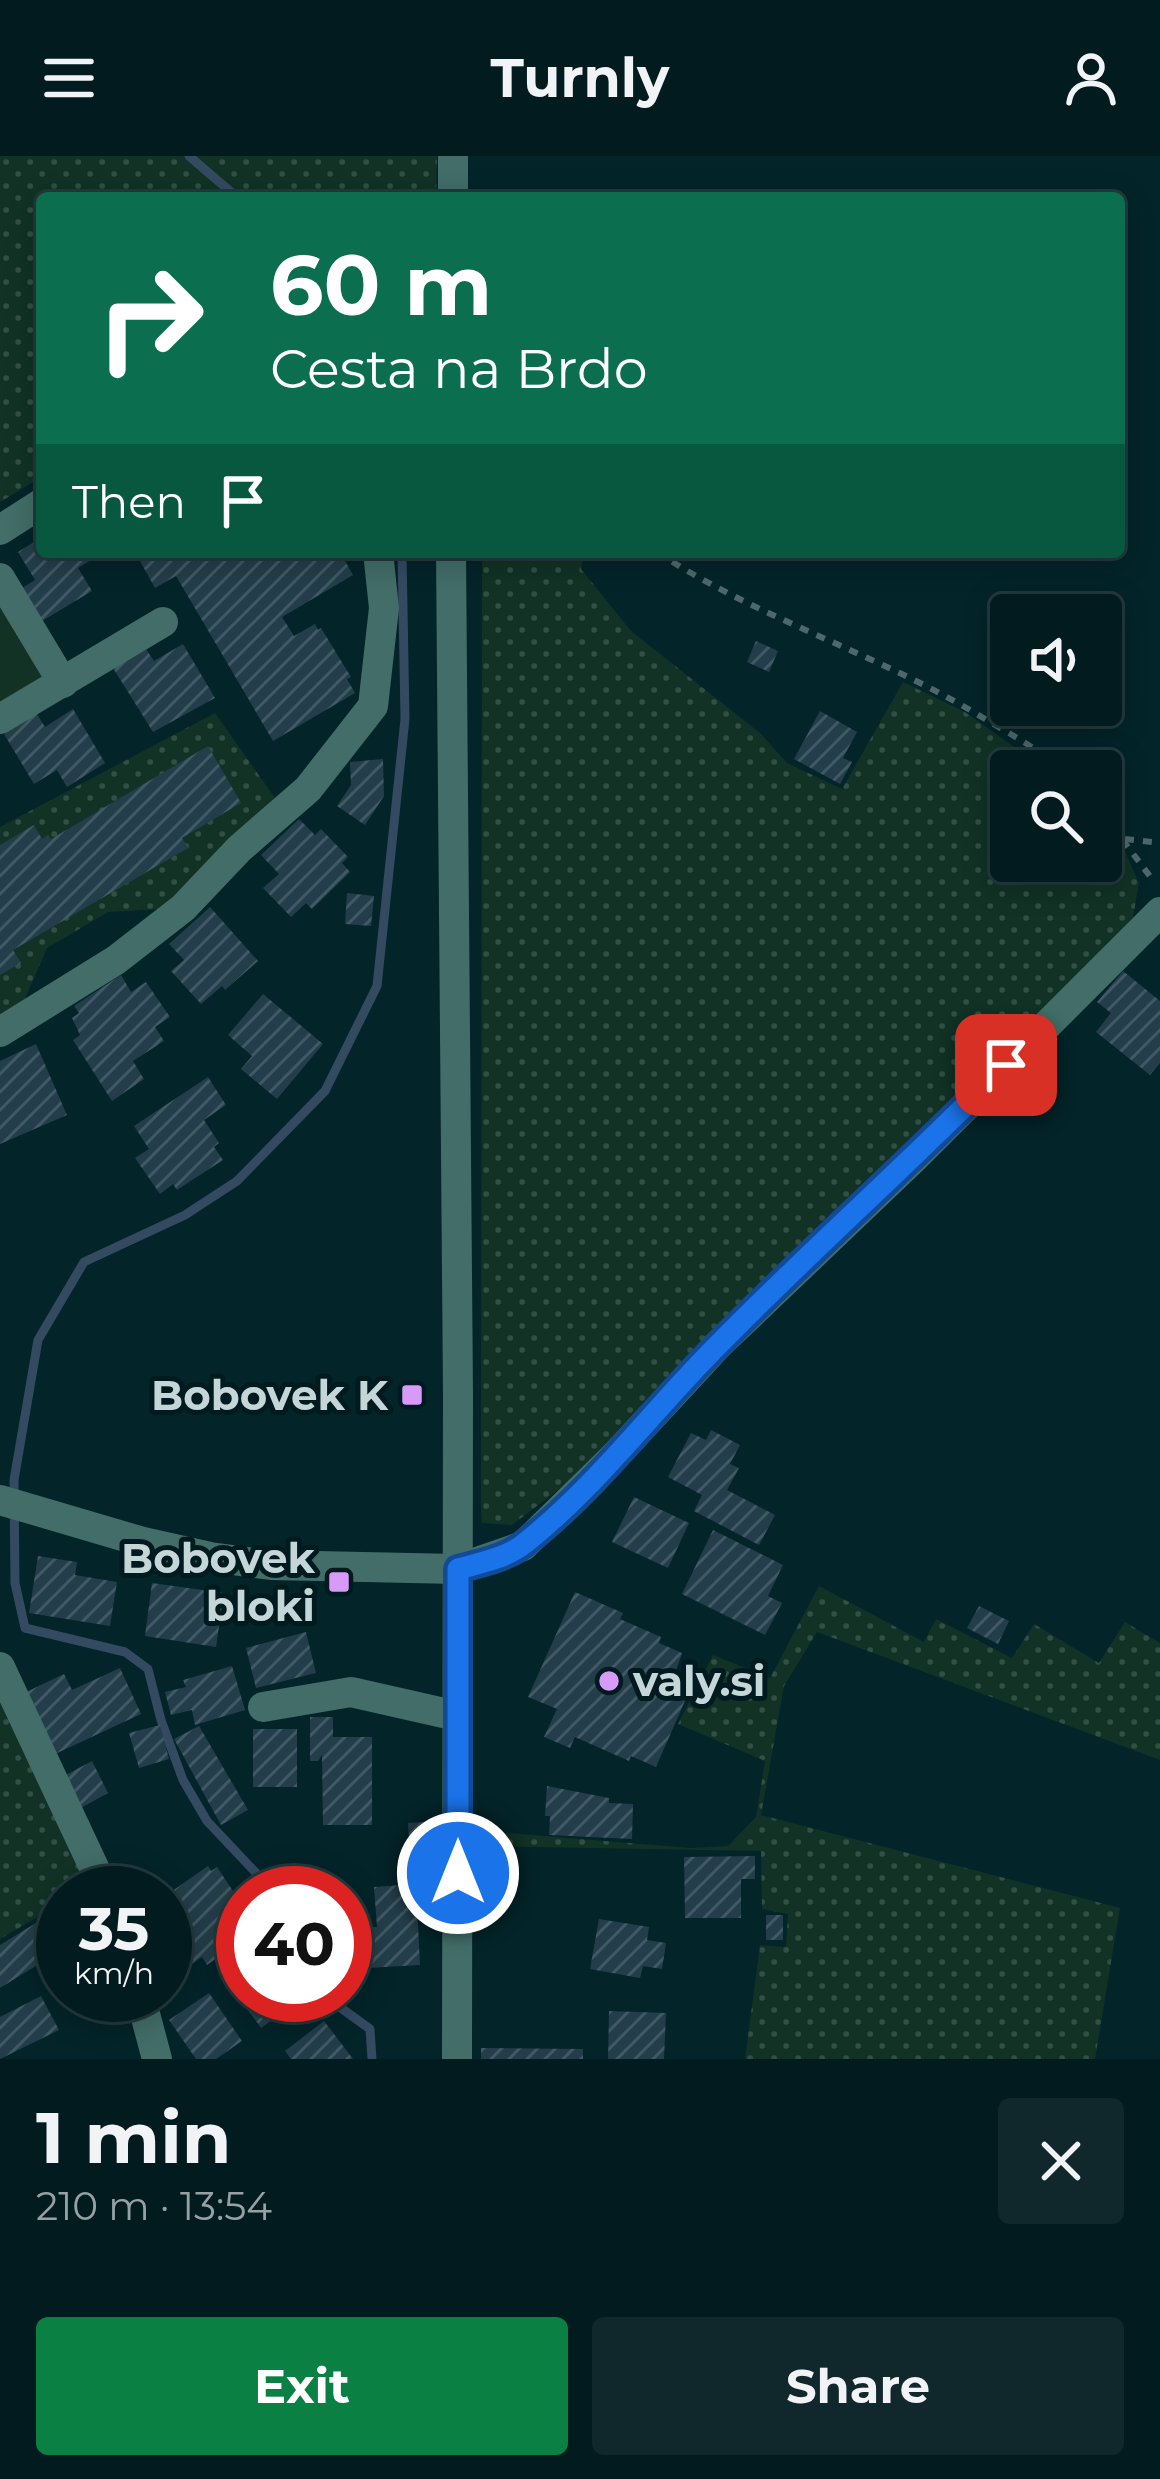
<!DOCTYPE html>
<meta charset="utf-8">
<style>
body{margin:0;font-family:Montserrat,sans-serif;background:#10282c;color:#f1f3f6;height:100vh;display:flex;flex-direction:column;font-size:45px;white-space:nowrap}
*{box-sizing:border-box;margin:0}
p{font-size:39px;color:#96a1a4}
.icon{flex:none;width:66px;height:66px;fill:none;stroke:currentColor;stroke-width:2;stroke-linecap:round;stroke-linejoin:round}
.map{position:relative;height:1903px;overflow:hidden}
.side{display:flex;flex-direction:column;background:#021b1f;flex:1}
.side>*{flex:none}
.guide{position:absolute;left:36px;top:36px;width:1089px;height:366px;border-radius:12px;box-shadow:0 6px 30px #0003,0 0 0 3px #23393d;background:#0b6e4f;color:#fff;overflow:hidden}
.buttons{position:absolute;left:990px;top:438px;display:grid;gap:24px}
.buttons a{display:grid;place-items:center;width:132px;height:132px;border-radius:12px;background:#021b1f;box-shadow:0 6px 30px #0003,0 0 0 3px #23393d;font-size:60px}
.speed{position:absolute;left:36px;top:1710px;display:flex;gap:24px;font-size:60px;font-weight:700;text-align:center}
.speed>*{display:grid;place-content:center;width:156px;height:156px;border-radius:50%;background:#021b1f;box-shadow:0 6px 30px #0003,0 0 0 3px #23393d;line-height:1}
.speed small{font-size:30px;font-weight:400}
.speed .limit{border:18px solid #d22;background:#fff;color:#111}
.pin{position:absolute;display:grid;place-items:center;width:102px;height:102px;color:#fff;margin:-51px;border-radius:24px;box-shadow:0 6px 18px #0006}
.me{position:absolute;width:132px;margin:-66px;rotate:0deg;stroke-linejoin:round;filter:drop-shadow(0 0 9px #0008)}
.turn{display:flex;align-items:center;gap:42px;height:252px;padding:0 36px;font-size:54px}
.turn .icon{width:156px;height:156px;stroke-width:2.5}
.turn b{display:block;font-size:84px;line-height:102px}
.then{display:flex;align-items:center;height:114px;padding:0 36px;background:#0003;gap:24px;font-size:45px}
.round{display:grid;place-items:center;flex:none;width:126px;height:126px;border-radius:12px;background:#10282c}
.headline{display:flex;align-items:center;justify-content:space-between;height:204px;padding:0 36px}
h1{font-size:72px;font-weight:700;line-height:90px}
.button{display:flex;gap:24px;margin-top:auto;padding:24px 36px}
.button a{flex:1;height:138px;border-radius:12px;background:#0b8043;color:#fff;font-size:48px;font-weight:700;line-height:138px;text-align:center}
.button a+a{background:#10282c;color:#f1f3f6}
header{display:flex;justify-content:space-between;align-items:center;height:156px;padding:0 36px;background:#021b1f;font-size:54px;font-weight:700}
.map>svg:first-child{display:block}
.grass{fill:url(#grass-dots)}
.green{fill:#113225}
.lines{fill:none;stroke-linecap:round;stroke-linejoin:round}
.stream{stroke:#334a61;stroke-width:9}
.building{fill:url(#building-hatch)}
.path{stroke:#4d686c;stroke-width:6;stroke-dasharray:9 9;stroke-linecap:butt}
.minor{stroke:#426d68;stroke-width:30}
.route-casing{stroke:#114b97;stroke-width:30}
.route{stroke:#1a73e8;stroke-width:21}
.poi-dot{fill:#d89af8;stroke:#001b1f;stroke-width:4.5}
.labels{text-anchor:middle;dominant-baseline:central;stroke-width:10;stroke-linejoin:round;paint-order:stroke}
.poi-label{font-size:42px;font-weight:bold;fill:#c5d6d9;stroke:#001b1f;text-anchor:end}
</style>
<header><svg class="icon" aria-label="menu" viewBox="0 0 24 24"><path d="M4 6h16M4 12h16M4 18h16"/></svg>Turnly<svg class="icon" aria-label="person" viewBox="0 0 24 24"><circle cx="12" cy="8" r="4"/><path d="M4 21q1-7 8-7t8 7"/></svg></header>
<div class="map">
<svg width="1160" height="1903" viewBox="0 0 1160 1903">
<defs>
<pattern id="grass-dots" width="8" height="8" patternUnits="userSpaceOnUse" patternTransform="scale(3)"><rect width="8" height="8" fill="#113225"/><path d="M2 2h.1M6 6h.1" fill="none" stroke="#324f44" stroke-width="1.8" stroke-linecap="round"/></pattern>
<pattern id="building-hatch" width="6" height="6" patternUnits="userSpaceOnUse" patternTransform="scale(3)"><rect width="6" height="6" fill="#233e4a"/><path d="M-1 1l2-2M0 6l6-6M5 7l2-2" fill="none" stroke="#415964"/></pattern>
</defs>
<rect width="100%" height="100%" fill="#032429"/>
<g class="grass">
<polygon points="0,0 437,0 436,42 42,42 42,321 0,346"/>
<polygon points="482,396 584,396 581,413 631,475 760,577 787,607 842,633 903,526 965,556 1048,615 1011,615 1011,705 1101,705 1101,665 1126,698 1139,727 1133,761 1056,848 566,1328 512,1369 482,1367 481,1350"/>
<polygon points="215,557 277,645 162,753 108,756 47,792 18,859 0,866 0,671"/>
<polygon points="819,1430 924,1486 936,1463 1012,1502 1034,1468 1099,1507 1125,1466 1160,1487 1160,1604 817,1476 784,1530 761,1659 1120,1752 1095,1903 745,1903 760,1789 786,1791 788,1758 762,1753 761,1695 480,1690 485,1675 690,1692 728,1690 756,1661 765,1605 678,1568 713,1499 770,1522"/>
<polygon points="0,1541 91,1730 79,1737 63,1737 63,1746 0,1783"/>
</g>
<polygon class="green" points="0,441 45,520 0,552"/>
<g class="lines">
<g class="stream">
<polyline points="189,0 238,42"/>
<polyline points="259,1737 257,1718 207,1665 183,1624 161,1564 148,1513 125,1496 25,1472 15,1427 14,1324 38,1184 84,1106 185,1059 237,1025 325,935 377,830 405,563 402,396"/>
<polyline points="323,1839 370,1873 372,1903"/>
</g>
</g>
<g class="building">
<polygon points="42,381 42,396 91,396 94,402 78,412 92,435 42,465 22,432 35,424 18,396"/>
<polygon points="135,396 340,396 353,419 282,461 294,480 315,468 318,474 321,472 351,521 347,523 355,537 273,585 176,420 155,432"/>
<polygon points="756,485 778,495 769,516 747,506"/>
<polygon points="183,488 215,542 153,576 113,512 146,493 154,505"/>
<polygon points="73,553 105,607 67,631 57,614 34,628 4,578 37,558 45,571"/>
<polygon points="820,555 857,576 843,602 852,606 840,628 794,603"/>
<polygon points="208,590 241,647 182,682 188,692 13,794 21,807 0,819 0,689 34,669 42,683 48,679 51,683"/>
<polygon points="383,603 384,640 365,669 337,650 351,629 350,606"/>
<polygon points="299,663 315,679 321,673 348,701 342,707 350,716 312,753 306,747 291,761 263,732 279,718 261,699"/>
<polygon points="347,737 374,740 371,770 345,768"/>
<polygon points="210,751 258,805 225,834 222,830 201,848 171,815 184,804 169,788"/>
<polygon points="1123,815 1160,845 1160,907 1150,919 1096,876 1111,857 1097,846"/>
<polygon points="121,819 131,836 146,826 170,861 155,871 164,885 133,905 144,923 112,945 73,884 80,879 72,862 79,857 74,850"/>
<polygon points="263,838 323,888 277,943 241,913 252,900 228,879"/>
<polygon points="36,888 67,959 0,988 0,905"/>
<polygon points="208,921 226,949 204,964 219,987 214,991 223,1004 177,1034 173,1028 160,1038 135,1002 149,993 134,970"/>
<polygon points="711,1274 740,1289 730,1308 739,1312 727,1334 775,1359 759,1389 694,1355 702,1339 668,1321 691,1277 706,1284"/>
<polygon points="634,1341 689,1367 668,1412 612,1386"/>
<polygon points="713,1374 783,1409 768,1440 782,1447 765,1479 682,1438"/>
<polygon points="38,1400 77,1406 75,1419 117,1426 110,1470 29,1457"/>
<polygon points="152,1427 224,1437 216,1491 145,1480"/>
<polygon points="575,1436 623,1457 620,1463 661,1481 659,1487 682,1497 674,1521 692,1529 656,1611 631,1600 629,1605 575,1581 570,1592 544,1581 557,1553 528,1541"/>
<polygon points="979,1450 1009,1465 998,1488 967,1472"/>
<polygon points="306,1476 316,1517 256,1532 246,1492"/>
<polygon points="232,1510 245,1554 195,1569 192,1554 171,1559 165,1536 186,1531 183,1524"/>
<polygon points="120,1512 141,1558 53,1599 24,1537 64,1518 72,1534"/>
<polygon points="310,1561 333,1561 333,1581 372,1581 372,1669 323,1669 322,1599 318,1605 310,1605"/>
<polygon points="160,1569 169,1603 139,1612 129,1577"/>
<polygon points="199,1570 248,1654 221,1669 174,1583"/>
<rect x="253" y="1573" width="44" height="58"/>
<polygon points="92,1605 108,1637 79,1653 62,1621"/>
<polygon points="547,1630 609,1642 609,1647 633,1648 632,1683 549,1679 550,1660 545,1660"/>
<polygon points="427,1666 427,1685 409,1685 408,1667"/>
<polygon points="755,1700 755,1723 741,1723 741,1762 685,1762 684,1701"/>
<polygon points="208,1710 211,1715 217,1711 243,1750 243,1772 226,1784 232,1792 207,1809 202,1801 186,1812 165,1782 165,1740"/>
<polygon points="416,1728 420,1809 367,1812 345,1803 345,1772 365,1780 365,1771 377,1771 374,1731"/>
<polygon points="57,1754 63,1765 63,1793 0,1832 0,1789"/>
<rect x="766" y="1759" width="17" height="25"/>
<polygon points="599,1763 649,1771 647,1784 666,1787 662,1813 643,1810 640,1822 590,1813"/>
<polygon points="243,1814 243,1839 297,1839 300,1844 261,1872 227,1825"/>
<polygon points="209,1837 242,1885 216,1903 196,1903 169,1864"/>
<polygon points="41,1840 59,1874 0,1903 0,1861"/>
<polygon points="609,1855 666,1857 664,1903 608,1903"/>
<polygon points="324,1865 353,1903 291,1903 285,1895"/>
<polygon points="481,1892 583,1893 583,1903 481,1903"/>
</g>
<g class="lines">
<g class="path">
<path d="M657 396C760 464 880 498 985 563 1012 579 1039 593 1061 615"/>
<polyline points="1101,655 1155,727"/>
<polyline points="1125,683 1160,687"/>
</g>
<g class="minor">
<polyline points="453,42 453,0"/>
<polyline points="0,374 42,347"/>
<polyline points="451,396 458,1239 457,1903"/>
<polyline points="0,422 63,527"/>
<polyline points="0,563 163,466"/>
<polyline points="0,876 116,804 183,752 239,693 308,633 373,550 384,452 378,396"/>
<polyline points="0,1344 143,1386 210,1401 271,1409 457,1413 523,1390 617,1298 717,1190 913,1003 1160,756"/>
<polyline points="0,1511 106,1737"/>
<polyline points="263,1551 351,1536 457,1560"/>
<polyline points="140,1839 157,1903"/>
</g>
</g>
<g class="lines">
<g class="route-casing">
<path id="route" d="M458 1717V1413C480 1407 507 1402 525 1387 597 1330 653 1254 717 1190 811 1094 912 1005 1006 909"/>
</g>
<use href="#route" class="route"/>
</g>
<g class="poi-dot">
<rect x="400" y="1227" width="24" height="24" rx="6"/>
<rect x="327" y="1414" width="24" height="24" rx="6"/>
<circle cx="609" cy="1525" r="12"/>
</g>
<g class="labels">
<g class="poi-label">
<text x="388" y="1239">Bobovek K</text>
<text x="315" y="1402">Bobovek<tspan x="315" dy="48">bloki</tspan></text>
<text x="633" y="1525" text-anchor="start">valy.si</text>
</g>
</g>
</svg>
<div class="buttons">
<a><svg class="icon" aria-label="sound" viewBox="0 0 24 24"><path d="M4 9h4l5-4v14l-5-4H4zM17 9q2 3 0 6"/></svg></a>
<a><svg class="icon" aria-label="search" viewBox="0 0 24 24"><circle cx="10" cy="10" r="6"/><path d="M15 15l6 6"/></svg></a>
</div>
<div class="speed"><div>35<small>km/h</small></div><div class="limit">40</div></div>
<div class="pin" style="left:1006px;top:909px;background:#d93025"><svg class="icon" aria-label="arrive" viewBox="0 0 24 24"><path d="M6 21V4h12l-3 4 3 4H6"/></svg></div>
<svg class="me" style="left:458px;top:1717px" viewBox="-20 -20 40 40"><circle r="17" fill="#1a73e8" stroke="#fff" stroke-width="3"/><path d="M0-11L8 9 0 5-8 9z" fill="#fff"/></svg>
<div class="guide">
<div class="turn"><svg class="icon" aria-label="right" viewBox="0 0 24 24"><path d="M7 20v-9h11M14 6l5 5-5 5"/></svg><div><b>60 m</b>Cesta na Brdo</div></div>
<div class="then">Then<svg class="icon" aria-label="arrive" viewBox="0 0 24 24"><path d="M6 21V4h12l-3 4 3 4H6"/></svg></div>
</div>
</div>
<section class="side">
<div class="headline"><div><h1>1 min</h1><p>210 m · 13:54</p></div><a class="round"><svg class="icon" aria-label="close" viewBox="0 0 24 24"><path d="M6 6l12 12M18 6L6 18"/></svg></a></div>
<div class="button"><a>Exit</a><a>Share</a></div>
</section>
